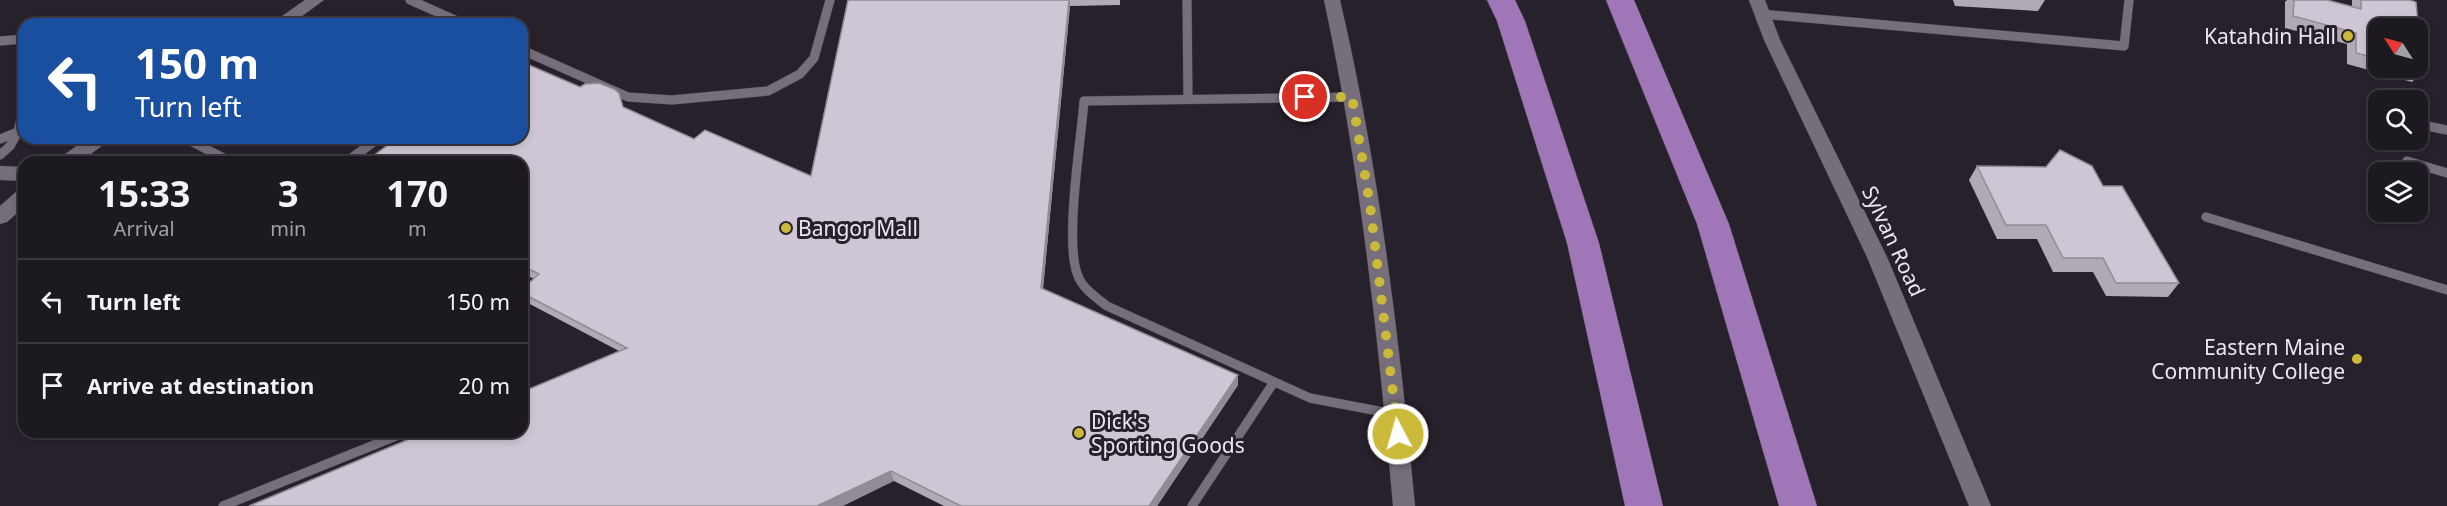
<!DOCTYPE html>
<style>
body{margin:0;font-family:"Noto Sans",sans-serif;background:#2a262d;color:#f1f3f6;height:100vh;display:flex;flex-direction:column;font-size:22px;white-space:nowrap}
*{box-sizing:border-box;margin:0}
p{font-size:20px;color:#a0a0a5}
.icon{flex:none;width:33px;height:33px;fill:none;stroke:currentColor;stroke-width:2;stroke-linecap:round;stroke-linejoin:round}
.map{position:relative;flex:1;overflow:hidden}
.side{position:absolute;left:18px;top:156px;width:510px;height:282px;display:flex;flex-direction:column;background:#1d1920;border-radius:18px;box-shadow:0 3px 9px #0003,0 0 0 2px #3b383e}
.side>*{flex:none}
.guide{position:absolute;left:18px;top:18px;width:510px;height:126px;border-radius:18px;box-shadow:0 3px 9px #0003,0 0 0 2px #3b383e;background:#1a4fa0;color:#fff;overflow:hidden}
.needle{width:39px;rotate:306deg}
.buttons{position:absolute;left:2368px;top:18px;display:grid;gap:12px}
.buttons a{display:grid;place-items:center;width:60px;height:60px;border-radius:12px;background:#1d1920;box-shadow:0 3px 9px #0003,0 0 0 2px #3b383e;font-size:30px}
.pin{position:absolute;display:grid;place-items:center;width:51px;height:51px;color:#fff;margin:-26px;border:3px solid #fff;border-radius:50%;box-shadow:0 2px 6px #0007}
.me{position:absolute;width:66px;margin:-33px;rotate:354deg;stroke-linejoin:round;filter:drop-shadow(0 0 4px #0008)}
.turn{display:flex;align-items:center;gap:21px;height:126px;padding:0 18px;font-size:27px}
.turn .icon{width:78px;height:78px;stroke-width:2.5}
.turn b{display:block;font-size:42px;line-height:51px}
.eta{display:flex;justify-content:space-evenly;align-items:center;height:102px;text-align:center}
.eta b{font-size:36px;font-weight:700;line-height:42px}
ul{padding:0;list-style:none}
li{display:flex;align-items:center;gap:18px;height:84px;padding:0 18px;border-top:2px solid #3b383e}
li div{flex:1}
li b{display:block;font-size:22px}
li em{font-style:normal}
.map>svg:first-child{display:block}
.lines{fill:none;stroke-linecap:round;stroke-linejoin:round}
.lane-casing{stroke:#403b43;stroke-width:10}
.street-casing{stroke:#403b43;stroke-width:1}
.highway-casing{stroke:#403b43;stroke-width:1}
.lane{stroke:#766f7b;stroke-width:9}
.street{fill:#766f7b;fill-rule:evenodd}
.highway{fill:#9f77b8;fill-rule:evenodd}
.wall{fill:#b1aab6;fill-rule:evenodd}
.shaded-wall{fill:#908b94}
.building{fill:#cec6d4;stroke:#908b94;stroke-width:1.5}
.route{stroke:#cbba39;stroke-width:10;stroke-dasharray:0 18}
.poi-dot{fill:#cbba39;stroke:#27212b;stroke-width:2}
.labels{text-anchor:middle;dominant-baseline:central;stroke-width:6;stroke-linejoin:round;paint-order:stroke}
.poi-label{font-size:21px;fill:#ebe7ee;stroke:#27212b;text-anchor:end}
.street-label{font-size:21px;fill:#ebe7ee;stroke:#27212b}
</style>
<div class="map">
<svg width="2447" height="506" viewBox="0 0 2447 506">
<rect width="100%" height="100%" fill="#27212b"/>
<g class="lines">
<g class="lane-casing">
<g id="lane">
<polyline points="410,0 464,24"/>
<polyline points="1187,0 1188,99"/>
<polyline points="1761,14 2124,46 2129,0"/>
<polyline points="0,41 24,39"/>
<polyline points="522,50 628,97 672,100 768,91 800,74 814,58 830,0"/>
<path d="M1352 97 1084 101C1081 141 1064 243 1078 276 1083 289 1097 298 1107 306L1310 398 1394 414"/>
<polyline points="2418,124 2447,130"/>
<polyline points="18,132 24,106"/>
<polyline points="185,138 231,162"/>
<polyline points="0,139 18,132 10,146 0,155"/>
<polyline points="2407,161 2447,173"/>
<polyline points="346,162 379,138"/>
<polyline points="2206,217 2447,290"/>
<polyline points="223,506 406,432"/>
<polyline points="1192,506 1274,382"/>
</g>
</g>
<g class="street-casing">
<g id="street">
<polygon points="305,0 324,0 291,24 271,24"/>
<path d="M1324 0H1340C1379 167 1399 336 1415 506H1393C1378 336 1360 167 1324 0Z"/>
<polygon points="1749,0 1765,0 1780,40 1887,257 1991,506 1969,506 1867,257 1764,40"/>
<polygon points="88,138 110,138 107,142 80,162 58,162 61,157"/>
<polygon points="0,166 24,167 24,181 0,180"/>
<polygon points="24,189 24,207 7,222 0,224 0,206 17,191"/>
</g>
</g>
<g class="highway-casing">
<g id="highway">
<polygon points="1487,0 1515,0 1525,21 1599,243 1663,506 1625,506 1567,243 1497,21"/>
<polygon points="1606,0 1634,0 1729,224 1817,506 1779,506 1697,224"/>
</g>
</g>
<use href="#lane" class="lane"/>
<use href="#street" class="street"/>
<use href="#highway" class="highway"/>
</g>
<g class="wall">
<polygon points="848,0 1120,0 1120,5 1070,6 1043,289 1238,375 1238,385 1157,506 944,506 894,481 619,351 526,302 522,296 522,289 534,279 522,273 522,162 625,108 694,139 811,176"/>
<polygon points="1953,0 2045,0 2038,11 1955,6"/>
<path d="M2287 0H2327L2352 6V0H2409L2422 71 2412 82 2347 64V44L2285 28V2ZM2379 28 2418 68H2379Z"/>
<polygon points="1977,166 2103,186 2179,283 2168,297 2106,296 2093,272 2053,272 2037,239 1997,239 1969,180"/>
</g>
<g class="shaded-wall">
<polygon points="1069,0 1070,0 1070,6 1042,299 1041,288"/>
<polygon points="1238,375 1238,385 1157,506 1149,506"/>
<polygon points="891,471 894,481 843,506 817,506"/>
</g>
<g class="building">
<polygon points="848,0 1069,0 1041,288 1238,375 1149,506 961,506 891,471 817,506 249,506 426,432 522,432 522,392 627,348 522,293 522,289 539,274 522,266 522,162 365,162 397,138 522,138 522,62 580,87 585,84 599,83 614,89 619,93 623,107 694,139 705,130 811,176"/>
<polygon points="2294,0 2327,0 2361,9 2361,0 2409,0 2416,2 2422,71 2410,68 2418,68 2418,28 2379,28 2379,59 2356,53 2356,33 2293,16"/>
<polygon points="2060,150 2092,166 2103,186 2122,186 2179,283 2116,283 2103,258 2063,258 2046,225 2006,225 1977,166 2046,167"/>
</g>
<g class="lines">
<polyline class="route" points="1305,97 1352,97 1370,205 1398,434"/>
</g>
<g class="poi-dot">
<circle cx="2348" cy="36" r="6"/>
<circle cx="786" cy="228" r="6"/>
<circle cx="2357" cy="359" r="6"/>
<circle cx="1079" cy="433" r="6"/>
</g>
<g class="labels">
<g class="poi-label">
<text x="2336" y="36">Katahdin Hall</text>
<text x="798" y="228" text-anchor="start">Bangor Mall</text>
<text x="2345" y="347">Eastern Maine<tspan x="2345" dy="24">Community College</tspan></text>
<text x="1091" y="421" text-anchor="start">Dick's<tspan x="1091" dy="24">Sporting Goods</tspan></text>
</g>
<g class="street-label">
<text transform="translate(1894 241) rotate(65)">Sylvan Road</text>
</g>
</g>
</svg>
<div class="buttons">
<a><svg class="needle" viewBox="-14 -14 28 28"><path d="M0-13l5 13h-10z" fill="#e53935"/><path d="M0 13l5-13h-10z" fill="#a0a0a5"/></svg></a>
<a><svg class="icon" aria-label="search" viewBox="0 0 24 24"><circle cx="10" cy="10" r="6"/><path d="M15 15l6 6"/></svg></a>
<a><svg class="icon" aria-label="layers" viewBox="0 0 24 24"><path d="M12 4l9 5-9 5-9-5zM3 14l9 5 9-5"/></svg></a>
</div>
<div class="pin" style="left:1305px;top:97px;background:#d93025"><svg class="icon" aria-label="arrive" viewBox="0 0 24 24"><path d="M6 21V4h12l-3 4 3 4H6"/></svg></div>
<svg class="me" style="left:1398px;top:434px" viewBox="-20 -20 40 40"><circle r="17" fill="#cbba39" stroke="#fff" stroke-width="3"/><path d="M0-11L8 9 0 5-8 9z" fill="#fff"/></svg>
<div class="guide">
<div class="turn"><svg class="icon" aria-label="left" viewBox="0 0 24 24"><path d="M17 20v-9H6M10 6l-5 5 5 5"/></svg><div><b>150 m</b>Turn left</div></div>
</div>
<section class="side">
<div class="eta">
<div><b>15:33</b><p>Arrival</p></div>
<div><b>3</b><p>min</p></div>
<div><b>170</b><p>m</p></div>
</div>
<ul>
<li><svg class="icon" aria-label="left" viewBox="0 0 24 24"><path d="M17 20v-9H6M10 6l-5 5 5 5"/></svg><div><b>Turn left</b></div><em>150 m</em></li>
<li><svg class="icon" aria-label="arrive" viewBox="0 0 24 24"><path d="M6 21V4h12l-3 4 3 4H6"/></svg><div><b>Arrive at destination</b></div><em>20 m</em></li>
</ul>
</section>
</div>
